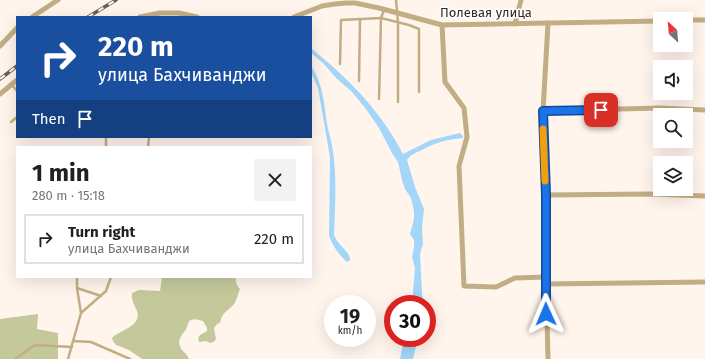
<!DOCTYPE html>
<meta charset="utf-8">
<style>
body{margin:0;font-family:"Fira Sans",sans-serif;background:#f2f2f2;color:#202124;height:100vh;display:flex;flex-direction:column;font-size:15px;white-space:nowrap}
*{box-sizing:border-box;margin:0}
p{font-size:13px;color:#757577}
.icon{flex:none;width:22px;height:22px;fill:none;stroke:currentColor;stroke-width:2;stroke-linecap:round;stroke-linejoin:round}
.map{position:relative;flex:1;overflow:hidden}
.side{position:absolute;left:16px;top:146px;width:296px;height:132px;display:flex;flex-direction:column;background:#fff;border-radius:0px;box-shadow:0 4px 16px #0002}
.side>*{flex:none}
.guide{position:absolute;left:16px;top:16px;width:296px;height:122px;border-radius:0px;box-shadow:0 4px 16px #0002;background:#1a4fa0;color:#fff;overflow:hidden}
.needle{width:26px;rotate:334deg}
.fabs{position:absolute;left:653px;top:12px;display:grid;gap:8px}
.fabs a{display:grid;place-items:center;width:40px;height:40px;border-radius:0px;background:#fff;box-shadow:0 4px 16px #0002;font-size:20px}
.speed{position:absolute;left:324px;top:295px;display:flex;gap:8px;font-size:20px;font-weight:700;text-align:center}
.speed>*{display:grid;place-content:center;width:52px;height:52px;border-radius:50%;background:#fff;box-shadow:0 4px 16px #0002;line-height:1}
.speed small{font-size:10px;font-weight:400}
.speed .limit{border:6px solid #d22;background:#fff;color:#111}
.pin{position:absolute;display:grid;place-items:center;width:34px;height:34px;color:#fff;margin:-17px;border-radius:8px;box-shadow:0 2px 6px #0006}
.me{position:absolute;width:44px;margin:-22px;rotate:359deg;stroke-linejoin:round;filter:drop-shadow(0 0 3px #0008)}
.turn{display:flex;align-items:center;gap:14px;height:84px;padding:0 16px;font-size:18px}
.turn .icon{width:52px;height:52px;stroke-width:2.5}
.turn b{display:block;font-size:28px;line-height:34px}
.then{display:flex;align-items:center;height:38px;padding:0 16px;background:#0003;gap:8px;font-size:15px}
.round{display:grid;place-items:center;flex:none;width:42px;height:42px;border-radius:0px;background:#f2f2f2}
.overview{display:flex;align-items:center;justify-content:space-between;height:68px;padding:0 16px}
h1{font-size:24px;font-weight:700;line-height:30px}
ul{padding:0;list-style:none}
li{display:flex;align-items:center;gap:12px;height:50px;margin:0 8px 6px;padding:0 8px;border:2px solid #e0e0e0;border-radius:0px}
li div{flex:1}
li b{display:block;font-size:15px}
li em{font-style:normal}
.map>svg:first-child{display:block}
.green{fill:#c4c99c}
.water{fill:#a3d6f9}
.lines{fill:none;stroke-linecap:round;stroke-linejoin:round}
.lane{stroke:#c2ae85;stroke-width:2.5}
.street{stroke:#c2ae85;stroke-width:5}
.rail-casing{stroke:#685e57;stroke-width:3.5}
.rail{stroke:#fff;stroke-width:2;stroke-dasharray:6;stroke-linecap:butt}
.route-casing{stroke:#114b97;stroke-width:10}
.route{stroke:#1a73e8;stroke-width:7}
.slow{stroke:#f59e0b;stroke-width:7}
.labels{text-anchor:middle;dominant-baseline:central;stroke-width:3;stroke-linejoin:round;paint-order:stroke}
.street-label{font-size:13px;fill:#342b24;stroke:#fff}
</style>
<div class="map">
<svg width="705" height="359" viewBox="0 0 705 359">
<rect width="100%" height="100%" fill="#fff5ed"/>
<g class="green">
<path d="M162 277H236C235 282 237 285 240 289 238 293 237 300 234 304 228 311 222 312 220 323L217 324 214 328 216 339 214 342 210 343 206 341 199 342 198 338 200 335 207 331V328L203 321C199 320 195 318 191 320 187 322 188 326 186 329 183 334 177 339 180 346 181 351 187 353 189 359H142L129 350 116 345 113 341 112 338C119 330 142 327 137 311 134 304 131 300 132 293L139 290 160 291Z"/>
<polygon points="38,314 37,329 58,333 58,359 0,359 0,319"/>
</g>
<g class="water">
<path d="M311 48C318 54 325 60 332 66 361 92 385 119 403 154L431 140 460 133 463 136V138C445 140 436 142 420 151 415 153 410 155 407 160L415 187 424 209 422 227 423 244 420 254 422 294 424 304H412L415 268 412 257 414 247V240L410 234 414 219V211L411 198 405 189 402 180 398 162 392 153 379 128 366 109 352 92 336 78 323 63 311 53Z"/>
<path d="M311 65C323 85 324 102 327 124 329 134 332 142 333 152 337 179 335 207 334 235 338 246 350 251 350 260L347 262C338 254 333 246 329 236L330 157 318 88 311 73Z"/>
<polygon points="404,338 418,338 413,359 400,359"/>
</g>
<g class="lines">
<g class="lane">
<polyline points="396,0 398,22 398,102"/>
<polyline points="340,64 341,20 381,18 409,25 419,29 419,92"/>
<polyline points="359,81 360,19"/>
<polyline points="12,85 17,91"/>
<polyline points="379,99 381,18 384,10"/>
<polyline points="11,122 17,117"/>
<polyline points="106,147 106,137"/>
<polyline points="148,147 149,137"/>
<polyline points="77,288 101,296"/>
<polyline points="81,313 106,291 111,277"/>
<polyline points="73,341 91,342 130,359"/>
<polyline points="15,359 35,345 72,347"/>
<polyline points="68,359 81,313 77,288 77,277"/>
</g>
<g class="street">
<polyline points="32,17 58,0"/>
<polyline points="140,17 160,13 179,13 197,17"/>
<polyline points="294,17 322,6 335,4 346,3 355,3 379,8 442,25 660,21"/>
<polyline points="686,20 705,20"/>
<polyline points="515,24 521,0"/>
<polyline points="442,25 445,82 464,108 467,137 459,166 464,286 496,287 515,278 546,277"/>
<polyline points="0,46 17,28"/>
<polyline points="0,94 17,80"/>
<polyline points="543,111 659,108 705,110"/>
<polyline points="546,195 651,194 705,196"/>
<polyline points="546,284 705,282"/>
<polyline points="548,359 546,277 546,195 543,111 548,23"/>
</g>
<g class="rail-casing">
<g id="rail">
<polyline points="88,17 116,0"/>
<polyline points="0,79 17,66"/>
</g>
</g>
<use href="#rail" class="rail"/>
</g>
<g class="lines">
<g class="route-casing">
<polyline id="route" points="546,314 546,195 543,111 601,110"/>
</g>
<use href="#route" class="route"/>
<polyline class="slow" points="543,129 545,181"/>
</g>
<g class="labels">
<g class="street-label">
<text x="486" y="12">Полевая улица</text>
</g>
</g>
</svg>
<div class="fabs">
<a><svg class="needle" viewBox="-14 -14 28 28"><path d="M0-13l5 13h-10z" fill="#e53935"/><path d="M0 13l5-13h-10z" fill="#757577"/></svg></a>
<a><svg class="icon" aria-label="sound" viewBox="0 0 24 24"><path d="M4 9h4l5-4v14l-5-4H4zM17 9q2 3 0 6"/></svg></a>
<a><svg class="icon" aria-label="search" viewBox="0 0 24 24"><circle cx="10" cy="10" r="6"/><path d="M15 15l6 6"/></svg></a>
<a><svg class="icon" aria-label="layers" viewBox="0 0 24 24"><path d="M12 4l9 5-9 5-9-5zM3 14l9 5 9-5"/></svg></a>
</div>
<div class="speed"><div>19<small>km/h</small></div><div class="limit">30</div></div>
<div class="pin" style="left:601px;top:110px;background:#d93025"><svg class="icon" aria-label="arrive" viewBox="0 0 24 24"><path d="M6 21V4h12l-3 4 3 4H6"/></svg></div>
<svg class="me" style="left:546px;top:314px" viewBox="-20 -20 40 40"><path d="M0-17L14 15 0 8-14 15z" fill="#1a73e8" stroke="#fff" stroke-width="4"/></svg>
<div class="guide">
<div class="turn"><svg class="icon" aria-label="right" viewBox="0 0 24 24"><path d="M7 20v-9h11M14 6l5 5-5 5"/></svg><div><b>220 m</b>улица Бахчиванджи</div></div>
<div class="then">Then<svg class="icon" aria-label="arrive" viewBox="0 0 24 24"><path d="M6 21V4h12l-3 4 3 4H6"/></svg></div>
</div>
<section class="side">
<div class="overview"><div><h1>1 min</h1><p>280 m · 15:18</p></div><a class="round"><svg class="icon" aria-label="close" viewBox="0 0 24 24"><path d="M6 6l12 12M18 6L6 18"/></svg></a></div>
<ul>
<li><svg class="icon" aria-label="right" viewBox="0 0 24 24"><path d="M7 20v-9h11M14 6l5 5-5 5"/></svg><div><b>Turn right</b><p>улица Бахчиванджи</p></div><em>220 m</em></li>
</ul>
</section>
</div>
